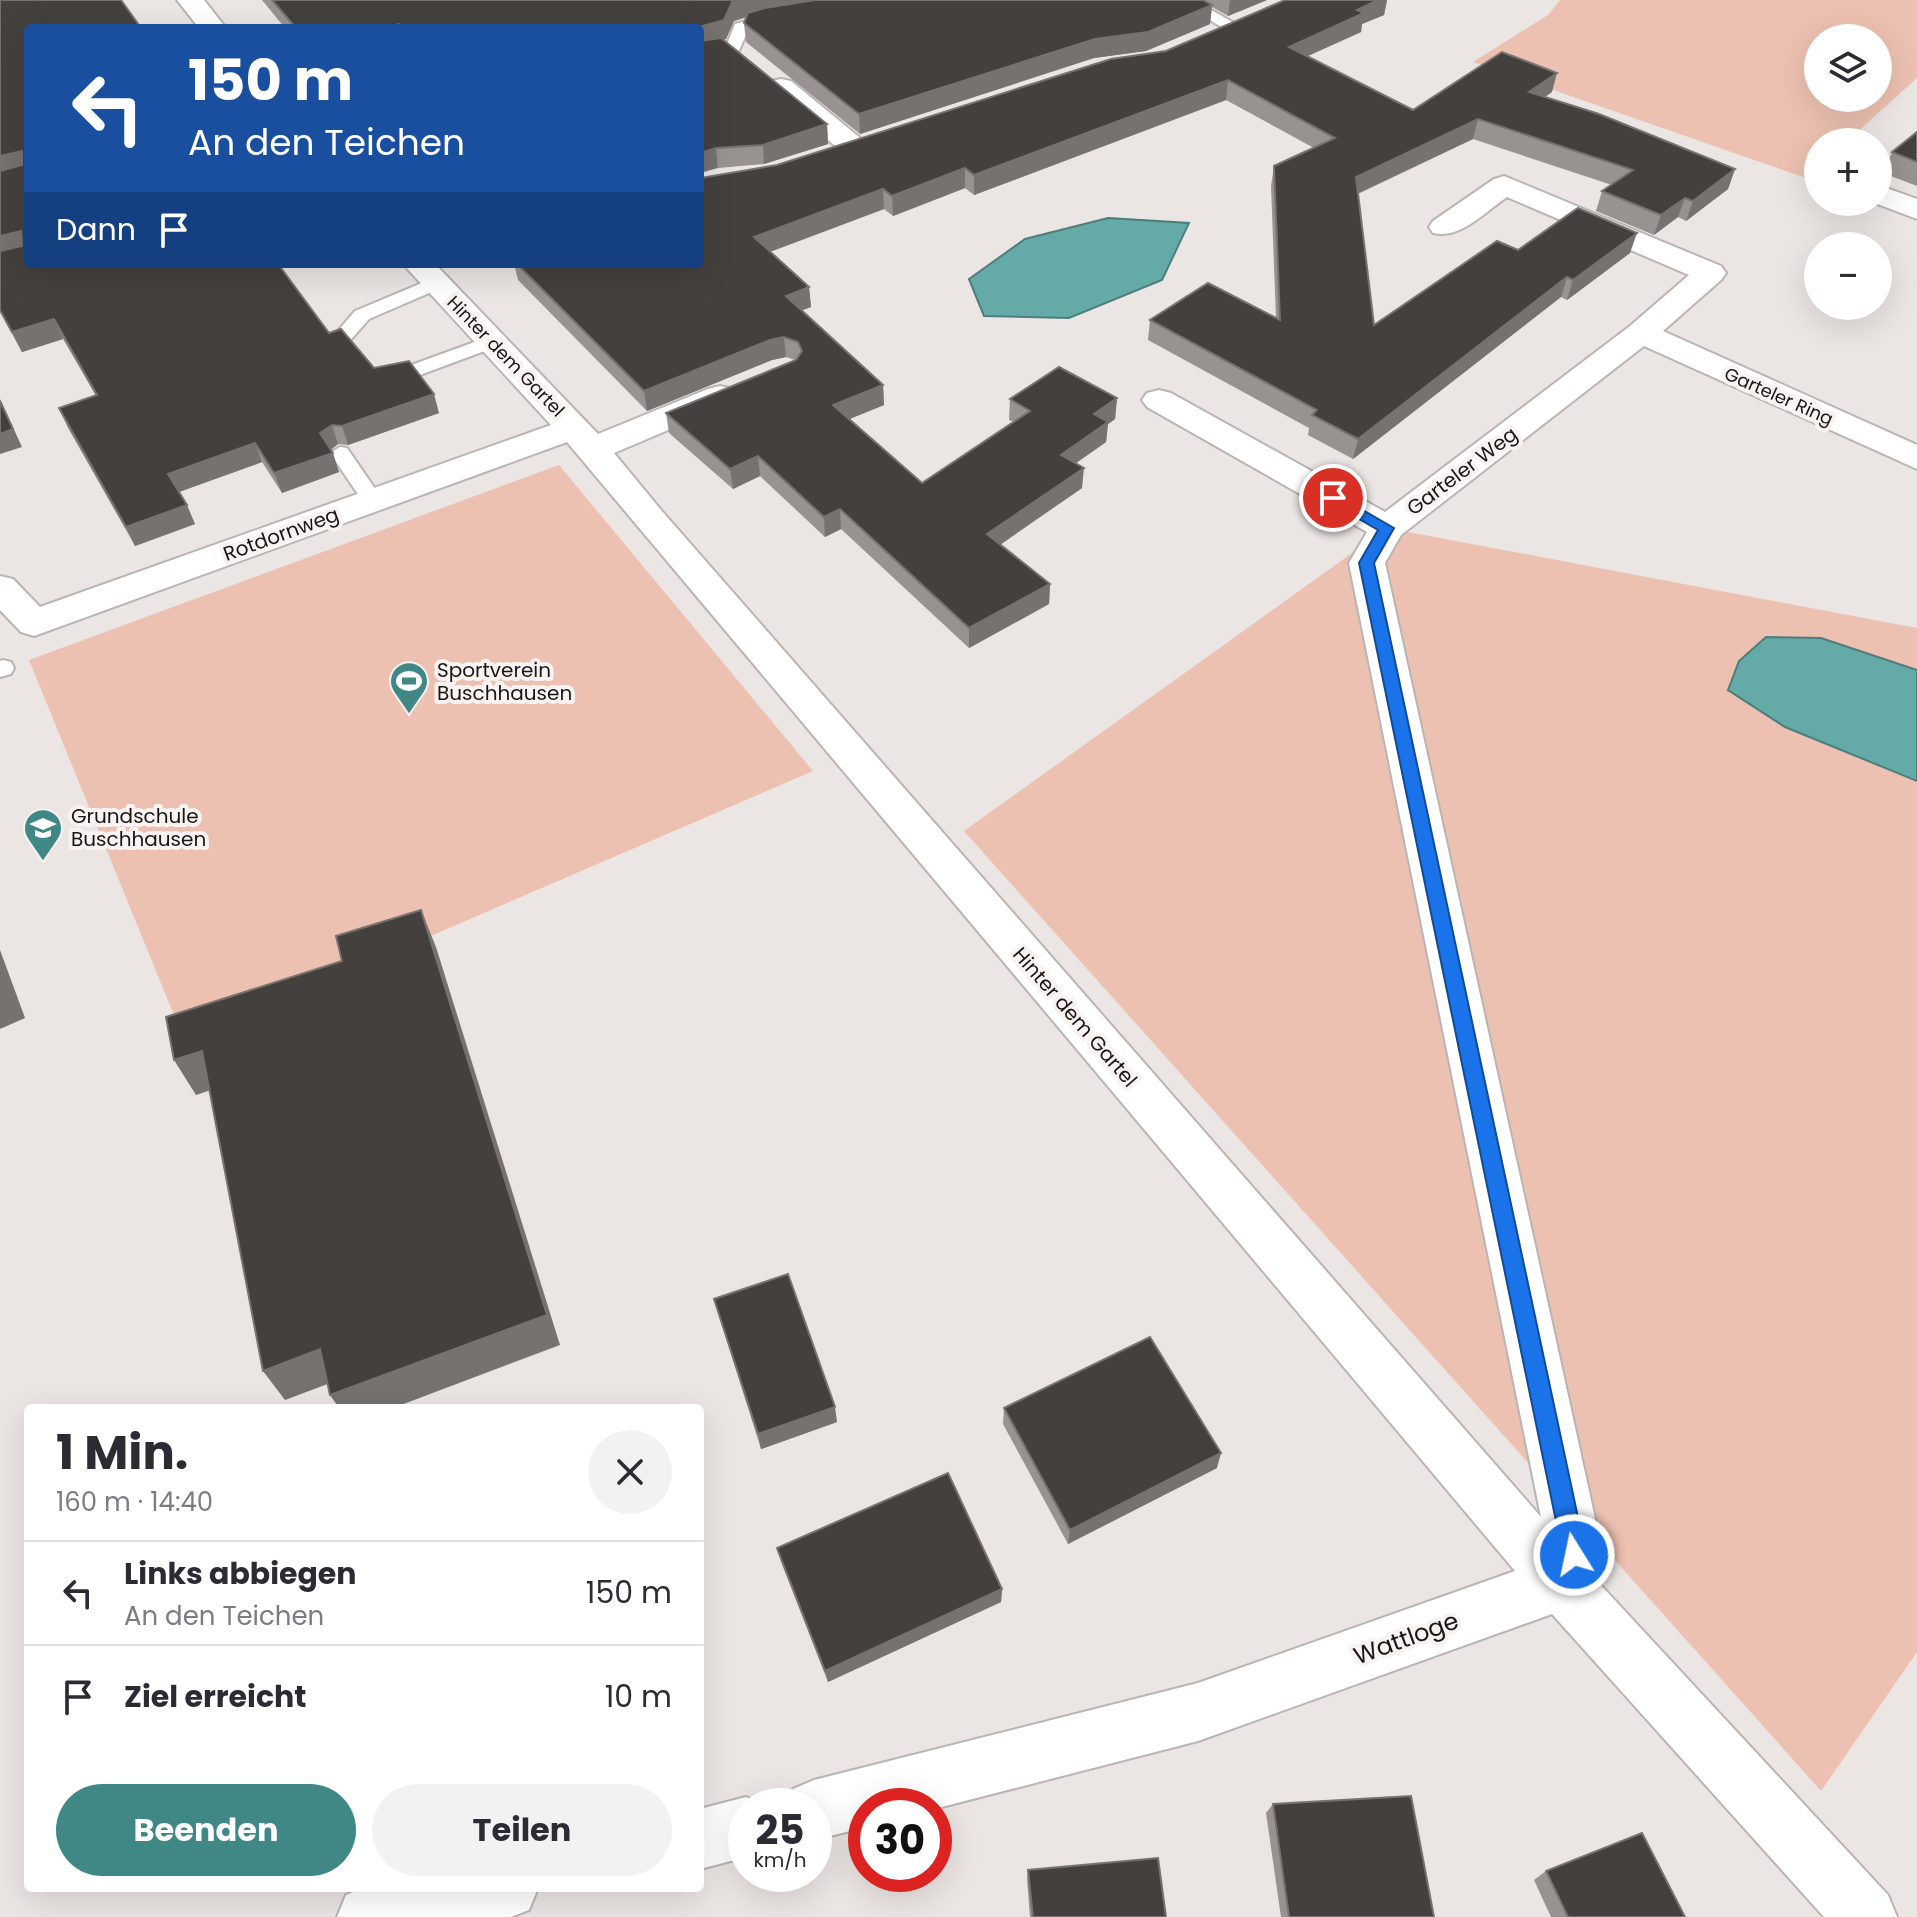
<!DOCTYPE html>
<html lang="de">
<meta charset="utf-8">
<style>
body{margin:0;font-family:Poppins,sans-serif;background:#f2f2f3;color:#2b2b33;height:100vh;display:flex;flex-direction:column;font-size:30px;white-space:nowrap}
*{box-sizing:border-box;margin:0}
p{font-size:26px;color:#7c7c81}
.icon{flex:none;width:44px;height:44px;fill:none;stroke:currentColor;stroke-width:2;stroke-linecap:round;stroke-linejoin:round}
.map{position:relative;flex:1;overflow:hidden}
.details{position:absolute;left:24px;top:1404px;width:680px;height:488px;display:flex;flex-direction:column;background:#fff;border-radius:8px;box-shadow:0 8px 32px #0002}
.details>*{flex:none}
.top-card{position:absolute;left:24px;top:24px;width:680px;height:244px;border-radius:8px;box-shadow:0 8px 32px #0002;background:#1a4fa0;color:#fff;overflow:hidden}
.tools{position:absolute;left:1804px;top:24px;display:grid;gap:16px}
.tools a{display:grid;place-items:center;width:88px;height:88px;border-radius:50%;background:#fff;box-shadow:0 8px 32px #0002;font-size:40px}
.speed{position:absolute;left:728px;top:1788px;display:flex;gap:16px;font-size:40px;font-weight:700;text-align:center}
.speed>*{display:grid;place-content:center;width:104px;height:104px;border-radius:50%;background:#fff;box-shadow:0 8px 32px #0002;line-height:1}
.speed small{font-size:20px;font-weight:400}
.speed .limit{border:12px solid #d22;background:#fff;color:#111}
.pin{position:absolute;display:grid;place-items:center;width:68px;height:68px;color:#fff;margin:-34px;border:4px solid #fff;border-radius:50%;box-shadow:0 2px 8px #0007}
.me{position:absolute;width:88px;margin:-44px;rotate:350deg;stroke-linejoin:round;filter:drop-shadow(0 0 6px #0008)}
.turn{display:flex;align-items:center;gap:28px;height:168px;padding:0 32px;font-size:36px}
.turn .icon{width:104px;height:104px;stroke-width:2.5}
.turn b{display:block;font-size:56px;line-height:68px}
.then{display:flex;align-items:center;height:76px;padding:0 32px;background:#0003;gap:16px;font-size:30px}
.round{display:grid;place-items:center;flex:none;width:84px;height:84px;border-radius:42px;background:#f2f2f3}
.overview{display:flex;align-items:center;justify-content:space-between;height:136px;padding:0 32px}
h1{font-size:48px;font-weight:700;line-height:60px}
.cta{display:flex;gap:16px;margin-top:auto;padding:16px 32px}
.cta a{flex:1;height:92px;border-radius:48px;background:#408885;color:#fff;font-size:32px;font-weight:700;line-height:92px;text-align:center}
.cta a+a{background:#f2f2f3;color:#2b2b33}
ul{padding:0;list-style:none}
li{display:flex;align-items:center;gap:24px;height:104px;padding:0 32px;border-top:2px solid #e1e1e2}
li div{flex:1}
li b{display:block;font-size:30px}
li em{font-style:normal}
.map>svg:first-child{display:block}
.green{fill:#edc1b1;fill-rule:evenodd}
.water{fill:#64aaa7;stroke:#4e7e7c;stroke-width:2}
.lines{fill:none;stroke-linecap:round;stroke-linejoin:round}
.lane-casing{stroke:#bab4b2;stroke-width:4}
.street-casing{stroke:#bab4b2;stroke-width:4}
.lane{fill:#fff;fill-rule:evenodd}
.street{fill:#fff;fill-rule:evenodd}
.wall{fill:#989290}
.shaded-wall{fill:#767270}
.building{fill:#44403e;stroke:#767270;stroke-width:2}
.route{fill:#1a73e8;stroke:#114b97;stroke-width:2}
.labels{text-anchor:middle;dominant-baseline:central;stroke-width:8;stroke-linejoin:round;paint-order:stroke}
.far-street-label{font-size:18px;fill:#191716;stroke:#f8f2f0}
.street-label{font-size:20px;fill:#191716;stroke:#f8f2f0}
.poi-label{font-size:20px;fill:#191716;stroke:#f8f2f0;text-anchor:start}
.near-street-label{font-size:24px;fill:#191716;stroke:#f8f2f0}
</style>
<div class="map">
<svg width="1917" height="1917" viewBox="0 0 1917 1917">
<rect width="100%" height="100%" fill="#ebe5e3"/>
<g class="green">
<path d="M1560 0H1917V78L1846 142H1818V167L1806 178 1473 62 1548 15ZM1818 38H1878V98H1818Z"/>
<polygon points="559,465 813,771 185,1042 29,660"/>
<polygon points="1387,528 1917,628 1917,1652 1821,1791 964,831"/>
</g>
<g class="water">
<polygon points="1108,218 1189,223 1162,280 1069,318 984,316 969,279 1025,239"/>
<polygon points="1766,637 1821,638 1917,670 1917,781 1785,727 1728,690 1739,661"/>
</g>
<g class="lines">
<g class="lane-casing">
<g id="lane">
<polygon points="1174,0 1194,0 1241,27 1233,32 1227,30"/>
<polygon points="777,13 782,15 782,21 748,30 739,51 700,58 700,48 727,44 735,24"/>
<polygon points="436,277 443,279 445,283 443,287 369,319 348,343 334,343 331,339 355,311"/>
<polygon points="491,336 501,342 498,346 409,379 402,381 392,375 395,371"/>
<polygon points="340,447 347,448 380,496 383,501 380,506 366,506 330,453"/>
<polygon points="3,660 11,662 14,668 11,674 0,677 0,661"/>
</g>
</g>
<g class="street-casing">
<g id="street">
<polygon points="177,0 204,0 226,28 199,28"/>
<polygon points="781,79 791,81 865,142 869,148 865,154 855,157 845,154 771,93 767,87 771,81"/>
<path d="M1504 176 1721 266 1726 273 1721 280 1663 331 1917 445V469L1644 346 1401 535 1385 563 1598 1532 1602 1555 1597 1581 1888 1895 1897 1917H1824L1552 1614 1198 1741 934 1809V1806H866V1827L814 1840V1806H786L793 1789 814 1780 1198 1683 1515 1571 567 442 34 636 21 632 0 610V576L13 579 40 607 551 425 403 264H435L598 434 708 389 720 386 732 389 737 396 732 403 614 453 661 510 1541 1517 1349 563 1367 532 1147 407 1142 400 1147 393 1159 390 1171 393 1385 512 1630 326 1689 275 1507 197C1486 211 1460 240 1433 233L1429 227 1433 221 1494 179Z"/>
<polygon points="1878,185 1917,199 1917,219 1872,202 1878,202"/>
<polygon points="746,1797 767,1806 746,1806 746,1857 700,1869 700,1809"/>
<polygon points="363,1888 538,1888 529,1910 511,1917 337,1917 346,1895"/>
</g>
</g>
<use href="#lane" class="lane"/>
<use href="#street" class="street"/>
</g>
<g class="wall">
<polygon points="0,0 329,333 374,368 439,413 348,445 338,444 331,450 339,472 282,493 262,462 179,492 195,524 135,546 68,428 59,408 96,396 63,339 22,352 0,312"/>
<polygon points="262,0 1267,0 1228,16 1212,7 1210,24 1146,51 1094,58 860,134 746,42 744,23 747,17 734,21 726,39 723,40 827,124 828,144 764,164 718,168 700,28 285,28"/>
<polygon points="1285,0 1387,0 1384,15 1362,24 1361,32 1307,56 1413,110 1552,92 1545,97 1735,169 1728,189 1686,221 1678,217 1654,235 1596,211 1602,191 1612,185 1473,139 1358,194 1374,325 1518,250 1630,253 1567,300 1561,297 1353,459 1308,435 1309,428 1148,340 1150,320 1276,318 1271,186 1274,166 1314,148 1226,100 974,195 965,188 893,216 884,209 770,252 809,287 811,307 801,310 883,385 884,405 849,419 922,483 1014,422 1009,420 1010,399 1117,398 1115,419 1108,424 1106,442 1076,463 1082,488 1000,544 1050,584 1049,604 969,648 841,529 825,537 760,476 733,489 669,433 666,413 795,360 786,357 772,360 647,411 518,280 514,264 700,264 777,165 1166,51"/>
<polygon points="1917,132 1917,186 1883,173 1892,152"/>
<polygon points="714,1299 837,1422 761,1449 719,1316"/>
<polygon points="1004,1408 1217,1468 1068,1544 1003,1424"/>
<polygon points="777,1548 1002,1589 1001,1602 828,1682 781,1562"/>
<polygon points="1273,1804 1434,1917 1281,1917 1266,1813"/>
<polygon points="1028,1870 1166,1917 1030,1917 1027,1879"/>
<polygon points="1546,1871 1685,1917 1551,1917 1534,1880"/>
</g>
<g class="shaded-wall">
<polygon points="739,0 836,0 763,12 734,21 726,39 700,45 700,28 696,27 732,2"/>
<polygon points="1230,0 1267,0 1228,16"/>
<polygon points="1378,0 1387,0 1384,15 1362,24 1361,32 1286,66 1289,47 1357,10"/>
<polygon points="1212,5 1210,24 1146,51 1094,58 860,134 859,114 1095,39"/>
<polygon points="399,24 400,28 385,28"/>
<polygon points="1557,73 1552,92 1524,111 1529,92"/>
<polygon points="1228,80 1226,100 974,195 974,175"/>
<polygon points="1478,119 1473,139 1352,196 1356,177"/>
<polygon points="827,124 828,144 764,164 763,145"/>
<polygon points="716,148 718,168 700,173 700,153"/>
<polygon points="22,151 28,166 0,178 0,156"/>
<polygon points="965,168 965,188 893,216 892,196"/>
<polygon points="1735,169 1728,189 1686,221 1693,201"/>
<polygon points="883,189 884,209 756,257 754,237"/>
<polygon points="1685,198 1678,217 1654,235 1661,215"/>
<polygon points="21,231 28,246 0,258 0,236"/>
<polygon points="1637,233 1630,253 1567,300 1573,280"/>
<polygon points="1567,277 1561,297 1353,459 1358,439"/>
<polygon points="809,287 811,307 787,316 786,296"/>
<polygon points="54,319 63,339 22,352 12,332"/>
<polygon points="784,337 786,357 772,360 647,411 644,391 770,340"/>
<polygon points="883,385 884,405 835,425 833,405"/>
<polygon points="434,394 439,413 348,445 342,426"/>
<polygon points="1117,398 1115,419 1108,424 1106,442 1059,475 1061,455 1094,414"/>
<polygon points="0,399 22,447 0,454"/>
<polygon points="332,425 338,444 327,452 320,433"/>
<polygon points="255,443 262,462 176,493 168,474"/>
<polygon points="333,453 339,472 282,493 274,473"/>
<polygon points="758,456 760,476 733,489 730,469"/>
<polygon points="1084,468 1082,488 987,554 987,534"/>
<polygon points="187,505 195,524 135,546 126,527"/>
<polygon points="840,509 841,529 825,537 824,517"/>
<polygon points="1050,584 1049,604 969,648 969,628"/>
<polygon points="421,910 436,947 560,1345 393,1408 339,1408 330,1395"/>
<polygon points="0,950 25,1018 0,1029"/>
<polygon points="202,1051 223,1086 196,1095 174,1060"/>
<polygon points="320,1349 341,1379 285,1400 263,1371"/>
<polygon points="835,1407 837,1422 761,1449 758,1434"/>
<polygon points="1221,1453 1217,1468 1068,1544 1070,1530"/>
<polygon points="1002,1589 1001,1602 828,1682 825,1671"/>
</g>
<g class="building">
<polygon points="0,0 121,0 141,28 28,28 28,264 278,264 329,333 341,329 374,368 409,361 434,394 342,426 332,425 320,433 333,453 274,473 255,443 168,474 187,505 126,527 59,408 97,395 54,319 12,332 0,310 0,251 22,246 21,231 0,236 0,171 22,165 22,151 0,156"/>
<polygon points="272,0 739,0 732,2 724,20 696,28 404,28 399,24 385,28 296,28"/>
<polygon points="815,0 1203,0 1212,5 1148,32 1095,39 859,114 744,23 748,13 765,8"/>
<polygon points="1285,0 1378,0 1357,10 1364,13 1289,47 1413,110 1502,52 1557,73 1529,92 1599,114 1735,169 1693,201 1685,198 1661,215 1602,191 1633,170 1478,119 1356,177 1374,325 1497,241 1518,250 1578,208 1637,233 1573,280 1567,277 1358,439 1312,415 1317,410 1150,320 1208,283 1280,320 1274,166 1335,138 1228,80 974,175 965,168 892,196 883,189 754,237 809,287 786,296 883,385 833,405 922,483 1030,411 1010,399 1059,367 1117,398 1094,414 1108,422 1061,455 1084,468 987,534 1050,584 969,628 840,509 824,517 758,456 730,469 666,413 796,360 802,351 798,342 784,337 770,340 644,391 517,264 700,264 700,178 777,165 1111,59 1166,51"/>
<polygon points="721,38 827,124 763,145 716,148 700,153 700,41"/>
<polygon points="1917,132 1917,162 1892,152"/>
<polygon points="0,401 13,429 0,434"/>
<polygon points="421,910 547,1315 330,1395 320,1349 263,1371 202,1051 174,1060 166,1017 342,961 336,936"/>
<polygon points="788,1274 835,1407 758,1434 714,1299"/>
<polygon points="1150,1337 1221,1453 1070,1530 1004,1408"/>
<polygon points="948,1473 1002,1589 825,1671 777,1548"/>
<polygon points="1411,1796 1434,1917 1289,1917 1273,1804"/>
<polygon points="1642,1833 1685,1917 1568,1917 1546,1871"/>
<polygon points="1158,1858 1166,1917 1033,1917 1028,1870"/>
</g>
<polygon class="route" points="1333,493 1394,528 1374,563 1586,1555 1582,1563 1574,1566 1566,1563 1563,1555 1359,563 1378,530 1328,501 1326,498"/>
<defs>
<g id="stadium-pin" transform="scale(2)"><path d="M0 17L-7.5 6A9.5 9.5 0 1 1 7.5 6Z" fill="#408885" stroke="#f8f2f0"/><path d="M0-5a6.5 5 0 1 0 0 10a6.5 5 0 1 0 0-10ZM-3.5-1.8h7v3.6h-7Z" fill="#fff"/></g>
<g id="school-pin" transform="scale(2)"><path d="M0 17L-7.5 6A9.5 9.5 0 1 1 7.5 6Z" fill="#408885" stroke="#f8f2f0"/><path d="M0-5L7-2L0 1L-7-2ZM-4 1L0 2.5L4 1V4Q0 6-4 4Z" fill="#fff"/></g>
</defs>
<g fill-rule="evenodd">
<use href="#stadium-pin" x="409" y="681"/>
<use href="#school-pin" x="43" y="828"/>
</g>
<g class="labels">
<g class="far-street-label">
<text transform="translate(506 356) rotate(46)">Hinter dem Gartel</text>
<text transform="translate(1779 396) rotate(24)">Garteler Ring</text>
</g>
<g class="street-label">
<text transform="translate(1462 471) rotate(-37)">Garteler Weg</text>
<text transform="translate(281 534) rotate(-20)">Rotdornweg</text>
<text transform="translate(1075 1017) rotate(49)">Hinter dem Gartel</text>
</g>
<g class="poi-label">
<text x="437" y="670">Sportverein<tspan x="437" dy="23">Buschhausen</tspan></text>
<text x="71" y="816">Grundschule<tspan x="71" dy="23">Buschhausen</tspan></text>
</g>
<g class="near-street-label">
<text transform="translate(1406 1638) rotate(-20)">Wattloge</text>
</g>
</g>
</svg>
<div class="tools">
<a><svg class="icon" aria-label="layers" viewBox="0 0 24 24"><path d="M12 4l9 5-9 5-9-5zM3 14l9 5 9-5"/></svg></a>
<a>+</a>
<a>−</a>
</div>
<div class="speed"><div>25<small>km/h</small></div><div class="limit">30</div></div>
<div class="pin" style="left:1333px;top:498px;background:#d93025"><svg class="icon" aria-label="arrive" viewBox="0 0 24 24"><path d="M6 21V4h12l-3 4 3 4H6"/></svg></div>
<svg class="me" style="left:1574px;top:1555px" viewBox="-20 -20 40 40"><circle r="17" fill="#1a73e8" stroke="#fff" stroke-width="3"/><path d="M0-11L8 9 0 5-8 9z" fill="#fff"/></svg>
<div class="top-card">
<div class="turn"><svg class="icon" aria-label="left" viewBox="0 0 24 24"><path d="M17 20v-9H6M10 6l-5 5 5 5"/></svg><div><b>150 m</b>An den Teichen</div></div>
<div class="then">Dann<svg class="icon" aria-label="arrive" viewBox="0 0 24 24"><path d="M6 21V4h12l-3 4 3 4H6"/></svg></div>
</div>
<section class="details">
<div class="overview"><div><h1>1 Min.</h1><p>160 m · 14:40</p></div><a class="round"><svg class="icon" aria-label="close" viewBox="0 0 24 24"><path d="M6 6l12 12M18 6L6 18"/></svg></a></div>
<ul>
<li><svg class="icon" aria-label="left" viewBox="0 0 24 24"><path d="M17 20v-9H6M10 6l-5 5 5 5"/></svg><div><b>Links abbiegen</b><p>An den Teichen</p></div><em>150 m</em></li>
<li><svg class="icon" aria-label="arrive" viewBox="0 0 24 24"><path d="M6 21V4h12l-3 4 3 4H6"/></svg><div><b>Ziel erreicht</b></div><em>10 m</em></li>
</ul>
<div class="cta"><a>Beenden</a><a>Teilen</a></div>
</section>
</div>
